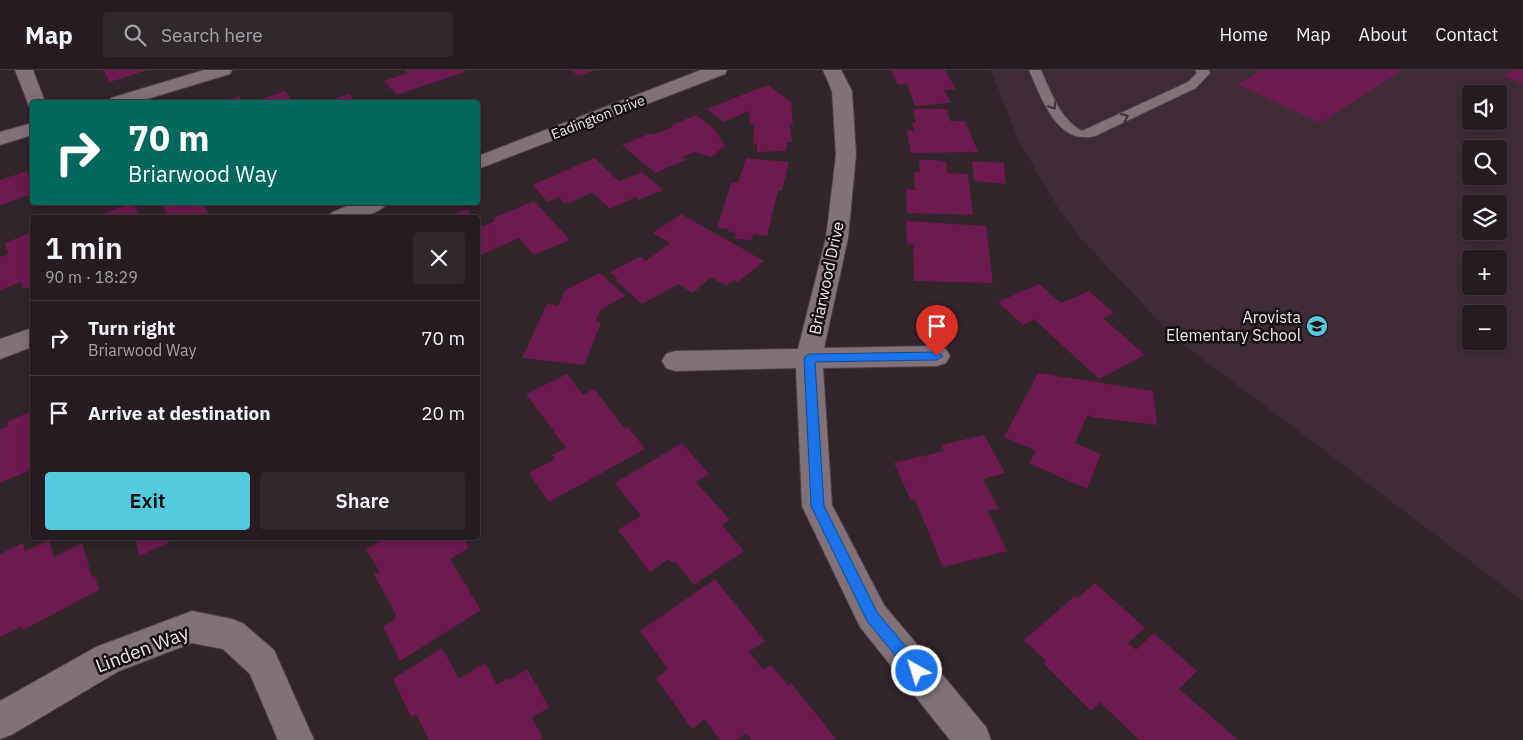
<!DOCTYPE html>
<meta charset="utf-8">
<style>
body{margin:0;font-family:"IBM Plex Sans",sans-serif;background:#31282d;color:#f1f3f6;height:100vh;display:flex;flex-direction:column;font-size:19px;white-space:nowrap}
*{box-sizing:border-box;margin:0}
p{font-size:16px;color:#a3a1a5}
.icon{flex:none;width:28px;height:28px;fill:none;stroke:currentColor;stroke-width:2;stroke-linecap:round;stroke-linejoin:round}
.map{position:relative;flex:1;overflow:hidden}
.panel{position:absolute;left:30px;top:145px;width:450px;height:325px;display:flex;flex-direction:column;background:#251b20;border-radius:5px;box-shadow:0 2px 12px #0003,0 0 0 1px #42393e}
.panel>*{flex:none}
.top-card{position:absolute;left:30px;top:30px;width:450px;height:105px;border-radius:5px;box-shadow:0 2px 12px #0003,0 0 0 1px #42393e;background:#00695c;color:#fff;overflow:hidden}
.controls{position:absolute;left:1462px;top:15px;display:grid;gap:10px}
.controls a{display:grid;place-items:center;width:45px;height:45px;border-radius:5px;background:#251b20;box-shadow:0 2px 12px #0003,0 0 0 1px #42393e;font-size:25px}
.pin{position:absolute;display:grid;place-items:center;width:42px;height:42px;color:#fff;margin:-51px -21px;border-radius:50% 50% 50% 0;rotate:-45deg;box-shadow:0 0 5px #0007}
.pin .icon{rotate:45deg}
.me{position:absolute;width:55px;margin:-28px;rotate:321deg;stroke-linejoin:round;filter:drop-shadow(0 0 4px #0008)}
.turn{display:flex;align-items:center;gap:18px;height:105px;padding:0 15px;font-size:22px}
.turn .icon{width:65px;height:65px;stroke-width:2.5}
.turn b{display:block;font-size:35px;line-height:42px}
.round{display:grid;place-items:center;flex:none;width:52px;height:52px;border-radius:5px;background:#31282d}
.head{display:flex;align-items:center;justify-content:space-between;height:85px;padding:0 15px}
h1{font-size:30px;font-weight:600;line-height:38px}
.cta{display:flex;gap:10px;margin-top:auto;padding:10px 15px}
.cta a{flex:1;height:58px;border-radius:5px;background:#55cadf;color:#111;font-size:20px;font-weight:600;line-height:58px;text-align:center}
.cta a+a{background:#31282d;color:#f1f3f6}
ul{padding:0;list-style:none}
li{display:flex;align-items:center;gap:15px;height:75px;padding:0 15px;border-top:1px solid #42393e}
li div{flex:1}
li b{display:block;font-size:19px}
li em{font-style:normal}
header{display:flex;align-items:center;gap:30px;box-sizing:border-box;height:70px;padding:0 25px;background:#251b20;border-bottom:1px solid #42393e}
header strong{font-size:24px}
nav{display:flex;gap:28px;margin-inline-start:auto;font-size:18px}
.search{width:350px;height:45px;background:#31282d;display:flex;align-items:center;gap:12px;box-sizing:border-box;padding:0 18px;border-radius:5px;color:#a3a1a5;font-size:19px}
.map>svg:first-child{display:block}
.built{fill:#3e2b35;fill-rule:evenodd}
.building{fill:#6c1a4d}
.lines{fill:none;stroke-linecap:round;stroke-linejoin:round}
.service-casing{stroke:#4d4247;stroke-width:2}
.minor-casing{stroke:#4d4247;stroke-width:2}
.service{fill:#817179;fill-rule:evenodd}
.minor{fill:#817179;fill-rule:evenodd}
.oneway{stroke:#3b3136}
.route{fill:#1a73e8;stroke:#114b97}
.labels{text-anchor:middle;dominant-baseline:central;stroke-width:5;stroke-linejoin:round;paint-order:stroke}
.far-street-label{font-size:14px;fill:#f1e8ed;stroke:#150f12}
.street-label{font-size:16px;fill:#f1e8ed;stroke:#150f12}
.poi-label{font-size:16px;fill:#f1e8ed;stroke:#150f12;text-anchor:end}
.near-street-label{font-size:19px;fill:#f1e8ed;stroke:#150f12}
</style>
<header>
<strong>Map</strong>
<div class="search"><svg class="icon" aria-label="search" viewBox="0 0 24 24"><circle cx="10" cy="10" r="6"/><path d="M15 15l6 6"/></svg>Search here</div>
<nav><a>Home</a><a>Map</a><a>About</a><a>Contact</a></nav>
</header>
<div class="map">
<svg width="1523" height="670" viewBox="0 0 1523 670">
<rect width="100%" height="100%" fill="#31242b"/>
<path class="built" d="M991 0H1523V531L1175 268 1083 171 1060 141 1019 72ZM1471 24H1499V51H1471ZM1471 79H1499V106H1471ZM1471 134H1499V161H1471ZM1471 189H1499V216H1471ZM1471 244H1499V271H1471Z"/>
<g class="building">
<polygon points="103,0 147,0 110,12"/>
<polygon points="405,0 463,0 465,2 397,25 384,11 408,3"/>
<polygon points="571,0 595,0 578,6"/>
<polygon points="891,0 945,0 956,19 944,20 951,33 915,36 907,14 898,15"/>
<polygon points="1262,0 1403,0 1320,53 1237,14"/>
<polygon points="1512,0 1523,0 1523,14 1504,6"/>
<polygon points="768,15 791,32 793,55 790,55 792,72 787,72 786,81 757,82 757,73 753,74 754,55 750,55 749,41 723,52 707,39"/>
<polygon points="285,21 293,32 252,32"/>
<polygon points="349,24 356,32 324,32"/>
<polygon points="240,26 243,32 220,32"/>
<polygon points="913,39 947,39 950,51 965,51 978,82 911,83 907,61 914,61 912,52 916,52"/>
<polygon points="696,45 715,60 725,76 711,87 694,82 682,87 686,90 655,103 622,75 651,63 653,65 674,56 672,55"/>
<polygon points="595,88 614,107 620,111 642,102 663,120 639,130 636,127 610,139 590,120 592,123 569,133 564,133 559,127 548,132 532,115"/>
<polygon points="746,88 789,92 782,121 778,121 767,166 753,164 752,170 735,169 736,163 728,162 729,159 717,158 731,113 738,113"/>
<polygon points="919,90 934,90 946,92 947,103 968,104 973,145 907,143 906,119 918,120 915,118 914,103 920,102"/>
<polygon points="972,91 1004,93 1006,114 974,111"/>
<polygon points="27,101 32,118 32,124 0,135 0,110"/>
<polygon points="534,131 570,170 534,185 519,168 481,185 478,180 478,152 481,157 495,151 493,148"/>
<polygon points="161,132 213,132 204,136 211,148 169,148"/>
<polygon points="133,133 140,148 94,148 94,147"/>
<polygon points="467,139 474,148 447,148 447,147"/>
<polygon points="681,144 764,191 738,212 734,210 726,216 711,207 693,223 678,214 642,234 615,210 618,209 610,202 641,186 646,191 670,173 653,163"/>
<polygon points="906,151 986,156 993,213 914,211 913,174 907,173"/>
<polygon points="32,162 32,216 23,219 21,212 0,220 0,187 8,184 5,173"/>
<polygon points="600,203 625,226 601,239 595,251 601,253 584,295 522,288 547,234 558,236 565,220"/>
<polygon points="1039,214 1061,233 1089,221 1114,243 1103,248 1145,285 1099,309 1034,249 1023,255 998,232"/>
<polygon points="1038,303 1153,321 1157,355 1091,347 1088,344 1075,373 1101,384 1087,419 1029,393 1036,381 1004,367"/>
<polygon points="567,304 583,325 594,319 625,359 628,357 645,379 549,432 529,403 555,389 552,385 566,378 526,324"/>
<polygon points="32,341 32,399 0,413 0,359 8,356 7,352"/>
<polygon points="984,365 1005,403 983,409 999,439 988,441 1007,481 943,497 915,430 911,431 894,393 944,381 941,375"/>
<polygon points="682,373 709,404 696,412 730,450 722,455 744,481 694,515 675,491 672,493 669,489 650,502 618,460 641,446 615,413"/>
<polygon points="134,468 178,468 140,486"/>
<polygon points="387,468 463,468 469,478 450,489 481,540 400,591 383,556 394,550 396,545 374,504 380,502 366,479"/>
<polygon points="49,470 54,487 82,473 92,507 95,506 99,520 23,560 22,556 0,567 0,484 23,473 25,481"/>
<polygon points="715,509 765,571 749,582 763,600 771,595 788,615 791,613 837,670 751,670 746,663 737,670 720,670 705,649 692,659 656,608 668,599 640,561"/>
<polygon points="1095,513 1145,558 1128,573 1136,580 1154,563 1197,601 1179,619 1238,670 1139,670 1100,632 1091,641 1044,594 1046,591 1024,570 1075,526 1078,528"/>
<polygon points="442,578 459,609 485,593 497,615 509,608 510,610 527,599 549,637 532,648 543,668 541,670 429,670 416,644 411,647 393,609"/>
</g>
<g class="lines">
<g class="service-casing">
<path id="service" d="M1029 0H1041C1051 22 1060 49 1082 61L1188 12 1197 3 1195 0H1208L1210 3 1196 18 1095 66C1057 76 1041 27 1029 0Z"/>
</g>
<g class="minor-casing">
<g id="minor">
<polygon points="15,0 33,0 45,32 32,32 32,37 29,36"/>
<polygon points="204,0 232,0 230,4 137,32 108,32 111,28"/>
<polygon points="701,0 727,0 725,4 478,99 478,86"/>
<polygon points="823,0 841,0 852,21 856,85 848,168 824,278 937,276 946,279 950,286 946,293 937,296 823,298 832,435 884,535 986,657 991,670 950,670 860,557 802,436 796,298 675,301 666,298 662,291 666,284 675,281 798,279 826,168 836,85 832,21"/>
<polygon points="32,53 32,65 0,75 0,62"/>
<path d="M356 132H388C377 149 346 148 328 148L331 143Z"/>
<polygon points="32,258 32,277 0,289 0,269"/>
<polygon points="192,541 232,549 244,554 274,580 314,670 278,670 250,604 223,579 192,573 119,601 13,664 0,669 0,631 96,577"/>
</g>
</g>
<use href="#service" class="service"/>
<use href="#minor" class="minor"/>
</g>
<defs><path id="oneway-chevron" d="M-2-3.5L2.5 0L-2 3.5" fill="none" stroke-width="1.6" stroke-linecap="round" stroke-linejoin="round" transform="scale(1.25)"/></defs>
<g class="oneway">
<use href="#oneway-chevron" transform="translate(1053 36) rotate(57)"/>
<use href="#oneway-chevron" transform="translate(1125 47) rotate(-25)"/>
</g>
<polygon class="route" points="937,282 943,286 937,290 815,292 824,436 877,542 922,596 924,601 922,606 917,608 912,606 867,551 811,436 804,288 809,284"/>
<defs>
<g id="school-disc" transform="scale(1.125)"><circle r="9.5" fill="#55cadf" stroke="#150f12"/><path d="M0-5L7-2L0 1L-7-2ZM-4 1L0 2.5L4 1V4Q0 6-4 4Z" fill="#111"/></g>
</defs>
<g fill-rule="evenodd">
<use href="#school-disc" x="1317" y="256"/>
</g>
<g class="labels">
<g class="far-street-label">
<text transform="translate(598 47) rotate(-21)">Eadington Drive</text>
</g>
<g class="street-label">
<text transform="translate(826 208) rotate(-78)">Briarwood Drive</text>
</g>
<g class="poi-label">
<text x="1301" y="247">Arovista<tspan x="1301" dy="18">Elementary School</tspan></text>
</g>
<g class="near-street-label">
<text transform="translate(142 579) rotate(-21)">Linden Way</text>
</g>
</g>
</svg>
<div class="controls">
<a><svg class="icon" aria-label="sound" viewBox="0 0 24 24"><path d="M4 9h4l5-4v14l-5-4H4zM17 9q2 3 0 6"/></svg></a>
<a><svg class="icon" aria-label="search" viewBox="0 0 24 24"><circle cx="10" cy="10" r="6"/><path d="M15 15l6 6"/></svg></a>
<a><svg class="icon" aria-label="layers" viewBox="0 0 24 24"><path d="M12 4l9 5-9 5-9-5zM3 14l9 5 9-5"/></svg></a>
<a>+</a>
<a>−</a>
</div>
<div class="pin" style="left:937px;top:286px;background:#d93025"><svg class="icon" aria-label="arrive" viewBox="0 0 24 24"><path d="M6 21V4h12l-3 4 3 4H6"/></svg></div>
<svg class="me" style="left:917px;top:601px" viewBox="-20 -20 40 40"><circle r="17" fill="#1a73e8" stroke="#fff" stroke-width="3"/><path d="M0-11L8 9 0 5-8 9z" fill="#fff"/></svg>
<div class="top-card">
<div class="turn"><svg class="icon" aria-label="right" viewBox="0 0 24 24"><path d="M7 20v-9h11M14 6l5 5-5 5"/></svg><div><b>70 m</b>Briarwood Way</div></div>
</div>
<section class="panel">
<div class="head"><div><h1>1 min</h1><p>90 m · 18:29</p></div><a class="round"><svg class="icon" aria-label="close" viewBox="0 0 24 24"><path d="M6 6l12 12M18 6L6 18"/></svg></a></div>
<ul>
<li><svg class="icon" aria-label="right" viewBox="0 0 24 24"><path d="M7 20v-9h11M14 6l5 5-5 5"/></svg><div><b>Turn right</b><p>Briarwood Way</p></div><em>70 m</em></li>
<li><svg class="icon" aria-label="arrive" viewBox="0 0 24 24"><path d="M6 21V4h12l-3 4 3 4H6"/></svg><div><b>Arrive at destination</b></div><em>20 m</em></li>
</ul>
<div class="cta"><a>Exit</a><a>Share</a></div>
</section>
</div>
